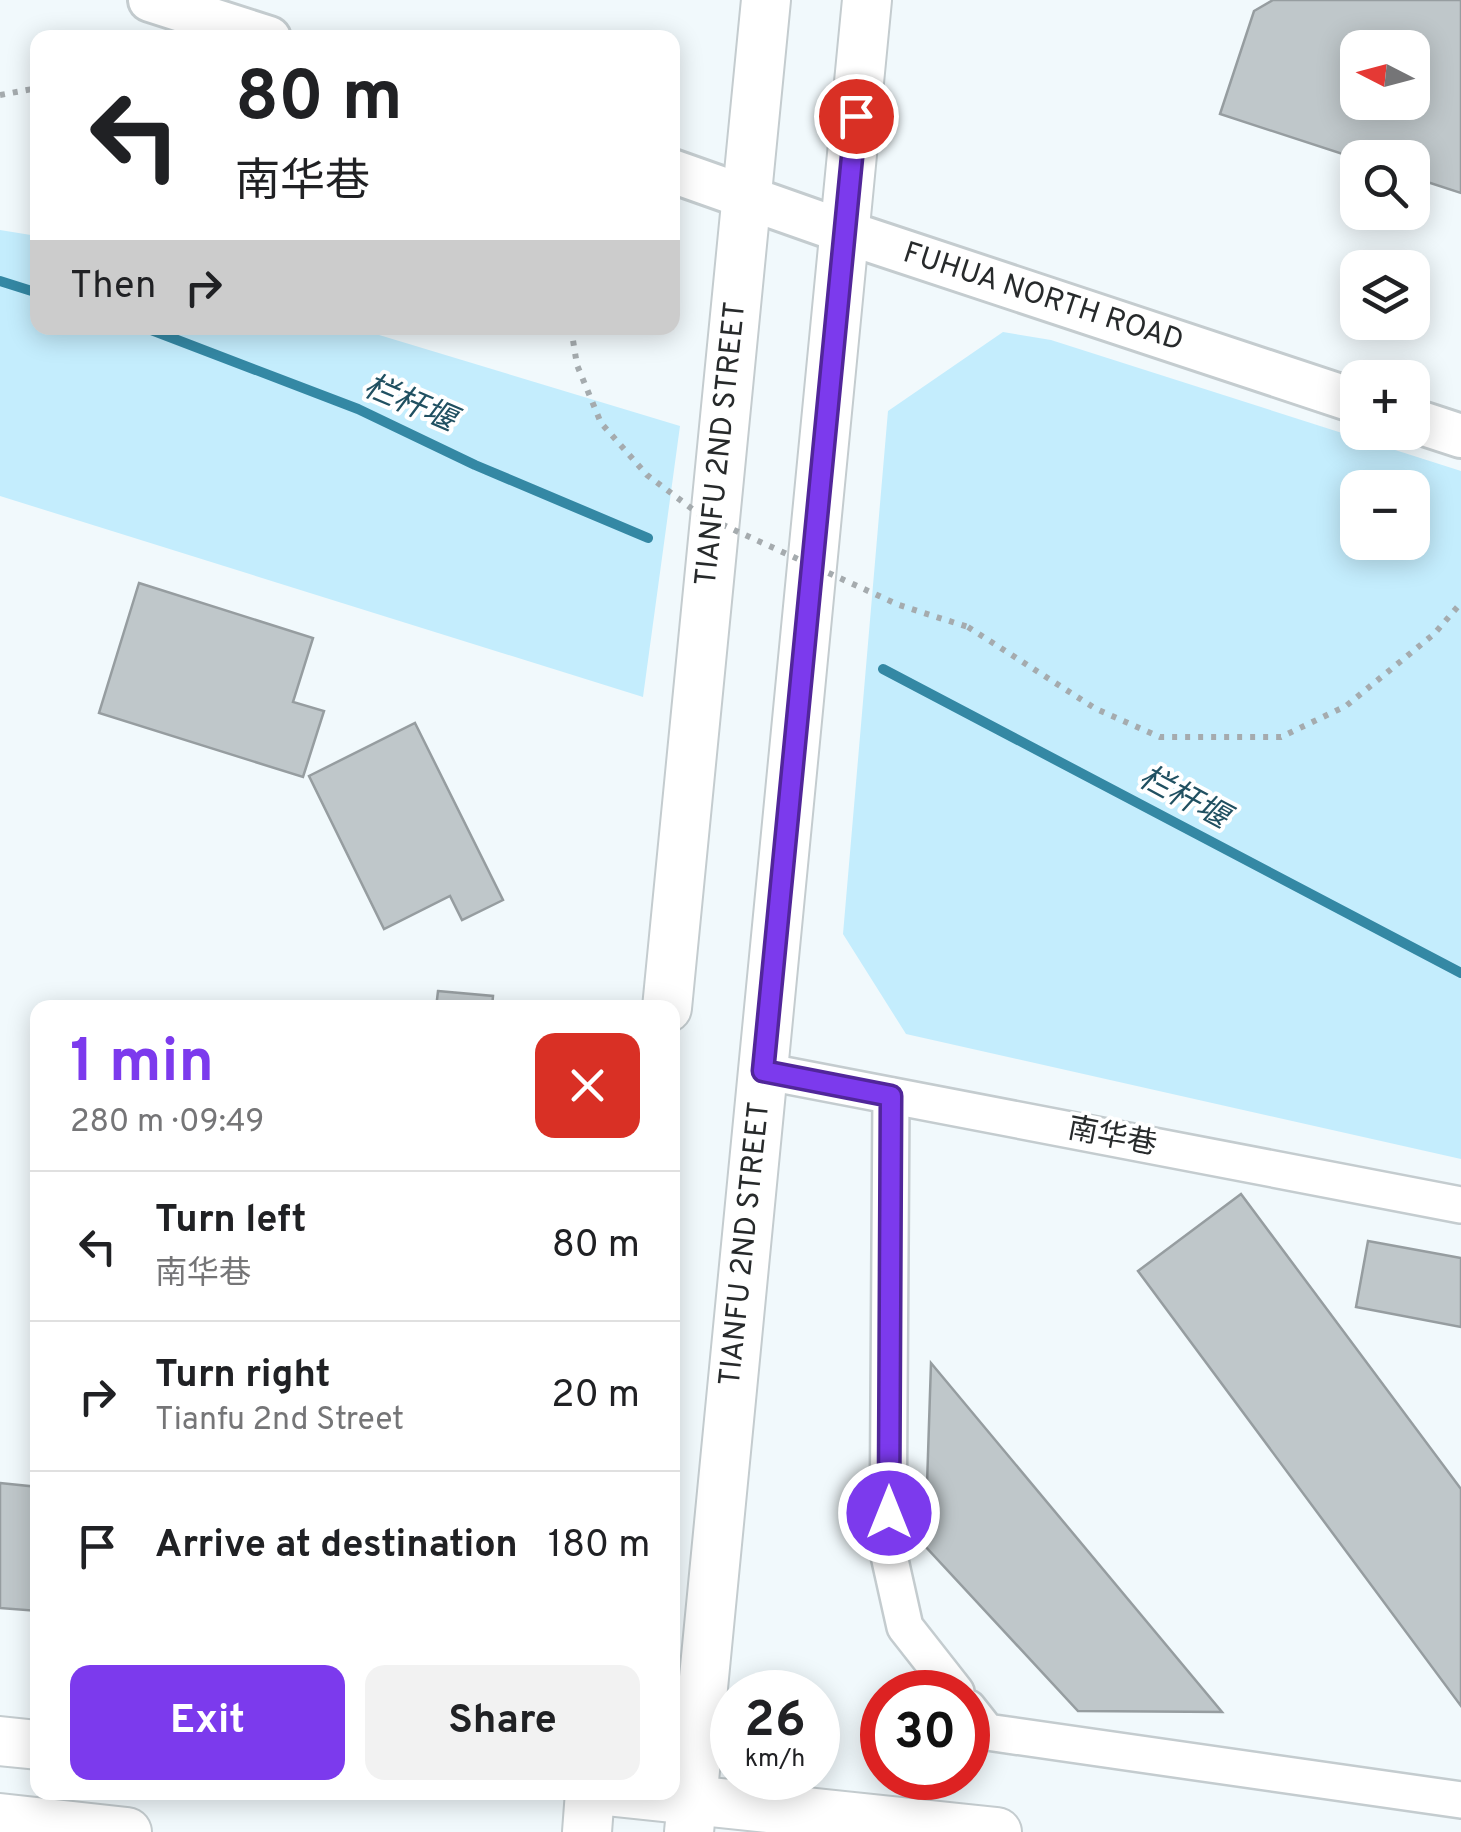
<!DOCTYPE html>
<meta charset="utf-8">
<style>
body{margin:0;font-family:Overpass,"Noto Sans SC",sans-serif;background:#f2f2f2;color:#202124;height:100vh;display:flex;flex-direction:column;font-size:38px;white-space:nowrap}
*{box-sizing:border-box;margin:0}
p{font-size:32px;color:#757577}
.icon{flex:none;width:55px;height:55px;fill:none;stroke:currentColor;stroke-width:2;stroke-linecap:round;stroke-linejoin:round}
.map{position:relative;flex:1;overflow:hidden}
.panel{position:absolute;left:30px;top:1000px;width:650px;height:800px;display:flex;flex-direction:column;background:#fff;border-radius:20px;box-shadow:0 5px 25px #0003}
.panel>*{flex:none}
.guide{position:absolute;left:30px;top:30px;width:650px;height:305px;border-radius:20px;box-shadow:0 5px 25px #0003;background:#fff;color:#202124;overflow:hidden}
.needle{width:65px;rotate:276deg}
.controls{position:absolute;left:1340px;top:30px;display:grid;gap:20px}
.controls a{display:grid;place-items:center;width:90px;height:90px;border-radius:20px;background:#fff;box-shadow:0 5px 25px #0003;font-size:50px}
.speed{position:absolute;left:710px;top:1670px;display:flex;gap:20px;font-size:50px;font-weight:700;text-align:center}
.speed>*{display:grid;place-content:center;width:130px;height:130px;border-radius:50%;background:#fff;box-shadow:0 5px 25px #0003;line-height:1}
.speed small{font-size:25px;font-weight:400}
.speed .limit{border:15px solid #d22;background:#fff;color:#111}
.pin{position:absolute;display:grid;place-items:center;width:85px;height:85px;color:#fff;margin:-42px;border:5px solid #fff;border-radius:50%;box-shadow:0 2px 10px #0007}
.me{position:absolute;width:110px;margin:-55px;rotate:0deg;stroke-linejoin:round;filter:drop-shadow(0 0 8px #0008)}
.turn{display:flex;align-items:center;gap:35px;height:210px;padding:0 40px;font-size:45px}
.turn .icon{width:130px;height:130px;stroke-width:2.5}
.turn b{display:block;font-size:70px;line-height:85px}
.then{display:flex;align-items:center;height:95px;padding:0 40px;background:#0003;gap:20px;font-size:38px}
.round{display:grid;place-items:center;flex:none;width:105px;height:105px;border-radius:20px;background:#f2f2f2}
.summary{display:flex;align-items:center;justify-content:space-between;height:170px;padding:0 40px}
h1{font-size:60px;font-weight:700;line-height:75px;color:#7c3aed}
.action{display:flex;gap:20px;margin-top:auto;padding:20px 40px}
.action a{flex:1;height:115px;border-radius:20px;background:#7c3aed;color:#fff;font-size:40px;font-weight:700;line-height:115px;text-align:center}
.action a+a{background:#f2f2f2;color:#202124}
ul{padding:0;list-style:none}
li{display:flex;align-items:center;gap:30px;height:150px;padding:0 40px;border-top:2px solid #e0e0e0}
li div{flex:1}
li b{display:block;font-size:38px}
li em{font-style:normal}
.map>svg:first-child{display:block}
.green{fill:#c4edfd;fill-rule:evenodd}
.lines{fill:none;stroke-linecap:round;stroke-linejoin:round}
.stream{stroke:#3488a4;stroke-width:10}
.building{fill:#bfc7ca;stroke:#969da0;stroke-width:2.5;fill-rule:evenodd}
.minor-casing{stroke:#c4cccf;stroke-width:40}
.tertiary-casing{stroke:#c4cccf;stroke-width:48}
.secondary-casing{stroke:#c4cccf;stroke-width:52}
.path{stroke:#a5abae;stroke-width:6;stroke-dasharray:5 8;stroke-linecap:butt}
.minor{stroke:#fff;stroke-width:35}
.tertiary{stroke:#fff;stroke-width:42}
.secondary{stroke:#fff;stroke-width:48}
.path-bridge{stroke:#a5abae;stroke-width:6;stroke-dasharray:5 8;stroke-linecap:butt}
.route-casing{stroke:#51269a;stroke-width:25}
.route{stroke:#7c3aed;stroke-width:18}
.labels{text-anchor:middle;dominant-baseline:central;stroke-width:8;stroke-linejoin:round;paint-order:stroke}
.street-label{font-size:30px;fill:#272a2b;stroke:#fff}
.water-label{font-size:32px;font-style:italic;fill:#205061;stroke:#fff}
</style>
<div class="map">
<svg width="1461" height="1832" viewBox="0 0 1461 1832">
<rect width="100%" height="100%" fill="#f1f9fc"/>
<g class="green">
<polygon points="0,230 37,236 38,328 356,328 680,426 643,697 0,496"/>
<path d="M1003 332 1051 340 1461 471V1159L906 1034 843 934 888 411ZM1358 488H1412V542H1358Z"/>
</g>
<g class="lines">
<g class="stream">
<polyline points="0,281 38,293"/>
<polyline points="146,328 358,409 475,465 648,538"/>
<polyline points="883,669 1461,973"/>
</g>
</g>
<g class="building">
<path d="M1273 0H1461V193L1412 177V158L1358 159 1220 114 1254 11ZM1358 48H1412V102H1358Z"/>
<polygon points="139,583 313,638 293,702 324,711 303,777 99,713"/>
<polygon points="415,723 503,900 462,920 450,896 384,929 309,776"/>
<polygon points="438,991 493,996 492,1008 436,1008"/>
<polygon points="1241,1194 1461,1489 1461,1706 1138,1271"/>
<polygon points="1368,1241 1461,1258 1461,1327 1356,1307"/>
<polygon points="931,1363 1222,1712 1078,1711 925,1546"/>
<polygon points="0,1483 38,1487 38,1611 0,1608"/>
</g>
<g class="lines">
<g class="minor-casing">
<g id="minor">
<polyline points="763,1071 1461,1205"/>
<polyline points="891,1096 888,1551 905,1627 956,1692"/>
<polyline points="968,1708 987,1732 1461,1800"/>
</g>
</g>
<g class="tertiary-casing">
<g id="tertiary">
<polyline points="150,0 269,38"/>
<polyline points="672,171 845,232 1358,402"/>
<polyline points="1412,420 1461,436"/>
</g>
</g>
<g class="secondary-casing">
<g id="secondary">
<polyline points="667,1008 766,0"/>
<polyline points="0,1741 38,1745"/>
<polyline points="615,1792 997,1832"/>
<polyline points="0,1818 127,1832"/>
<polyline points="587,1832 590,1792"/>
<polyline points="689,1832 867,0"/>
</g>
</g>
<g class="path">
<polyline points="0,95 38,88"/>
<polyline points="968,627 1096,709 1160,737 1281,737 1346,706 1434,634 1461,603"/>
</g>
<use href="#minor" class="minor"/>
<use href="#tertiary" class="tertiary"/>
<use href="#secondary" class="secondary"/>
<polyline class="path-bridge" points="571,328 577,365 601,423 647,475 699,514 899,605 968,627"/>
</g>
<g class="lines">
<g class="route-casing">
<polyline id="route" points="856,116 763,1071 891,1096 889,1513"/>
</g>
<use href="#route" class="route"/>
</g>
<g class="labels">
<g class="street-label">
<text transform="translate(1043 298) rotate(18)">FUHUA NORTH ROAD</text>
<text transform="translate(722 444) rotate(-84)">TIANFU 2ND STREET</text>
<text transform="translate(1112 1138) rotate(11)">南华巷</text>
<text transform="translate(746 1244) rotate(-84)">TIANFU 2ND STREET</text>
</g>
<g class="water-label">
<text transform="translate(409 405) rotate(23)">栏杆堰</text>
<text transform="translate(1183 799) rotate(28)">栏杆堰</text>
</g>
</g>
</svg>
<div class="controls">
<a><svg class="needle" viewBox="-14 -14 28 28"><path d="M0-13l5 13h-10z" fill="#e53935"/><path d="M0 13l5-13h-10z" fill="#757577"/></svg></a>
<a><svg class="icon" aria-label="search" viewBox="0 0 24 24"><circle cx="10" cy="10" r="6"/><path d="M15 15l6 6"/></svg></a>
<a><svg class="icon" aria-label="layers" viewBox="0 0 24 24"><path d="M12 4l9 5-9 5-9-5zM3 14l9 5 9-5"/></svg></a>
<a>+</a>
<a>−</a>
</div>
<div class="speed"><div>26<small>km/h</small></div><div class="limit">30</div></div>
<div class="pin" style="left:856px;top:116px;background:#d93025"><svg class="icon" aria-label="arrive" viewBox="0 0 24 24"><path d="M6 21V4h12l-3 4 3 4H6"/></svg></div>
<svg class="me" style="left:889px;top:1513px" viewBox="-20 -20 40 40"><circle r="17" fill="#7c3aed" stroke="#fff" stroke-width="3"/><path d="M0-11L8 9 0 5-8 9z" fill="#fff"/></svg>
<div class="guide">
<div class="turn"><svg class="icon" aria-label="left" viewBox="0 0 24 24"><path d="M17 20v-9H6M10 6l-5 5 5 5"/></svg><div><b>80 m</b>南华巷</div></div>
<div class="then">Then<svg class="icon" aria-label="right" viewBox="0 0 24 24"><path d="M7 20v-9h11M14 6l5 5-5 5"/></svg></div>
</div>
<section class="panel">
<div class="summary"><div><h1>1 min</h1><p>280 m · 09:49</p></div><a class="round" style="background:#d93025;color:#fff"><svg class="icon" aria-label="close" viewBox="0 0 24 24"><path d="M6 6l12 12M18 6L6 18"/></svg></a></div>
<ul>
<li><svg class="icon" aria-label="left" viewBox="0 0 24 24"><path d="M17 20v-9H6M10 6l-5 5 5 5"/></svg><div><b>Turn left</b><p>南华巷</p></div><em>80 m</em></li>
<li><svg class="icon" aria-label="right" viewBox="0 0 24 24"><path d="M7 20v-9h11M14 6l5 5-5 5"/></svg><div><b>Turn right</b><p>Tianfu 2nd Street</p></div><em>20 m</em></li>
<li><svg class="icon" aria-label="arrive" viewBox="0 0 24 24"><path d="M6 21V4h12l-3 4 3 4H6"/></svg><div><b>Arrive at destination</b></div><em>180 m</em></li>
</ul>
<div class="action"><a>Exit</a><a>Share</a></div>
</section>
</div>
